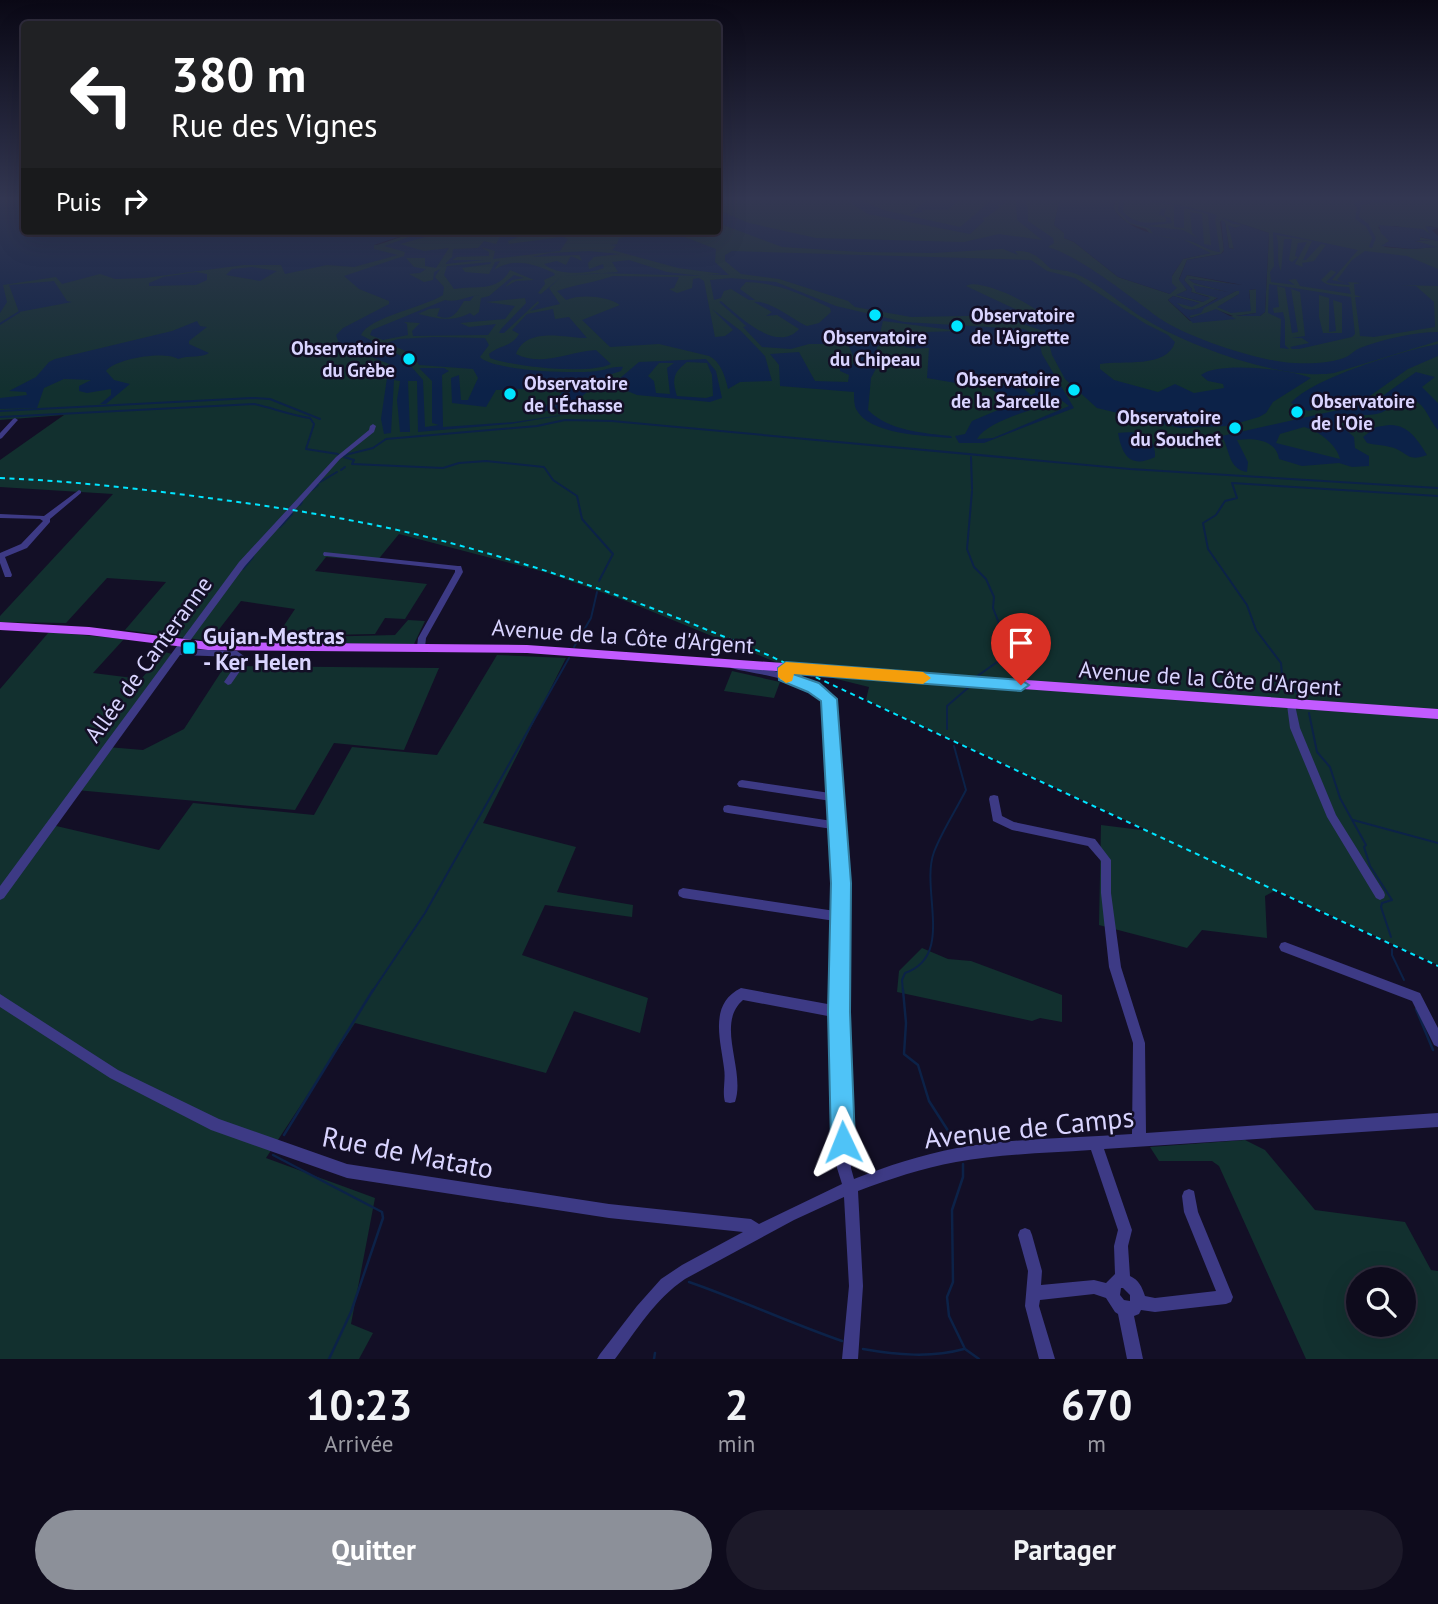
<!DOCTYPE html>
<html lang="fr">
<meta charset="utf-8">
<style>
body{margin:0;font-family:"PT Sans",sans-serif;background:#1c1929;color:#f1f3f6;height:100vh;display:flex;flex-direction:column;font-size:26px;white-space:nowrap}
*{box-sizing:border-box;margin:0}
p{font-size:23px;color:#9b9ba3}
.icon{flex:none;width:38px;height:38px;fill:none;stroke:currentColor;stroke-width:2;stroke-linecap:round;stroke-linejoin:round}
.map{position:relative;height:1359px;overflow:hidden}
.details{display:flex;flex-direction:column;background:#0e0b1c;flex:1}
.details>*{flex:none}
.hud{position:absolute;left:21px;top:21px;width:700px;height:214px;border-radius:7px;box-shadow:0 7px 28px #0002,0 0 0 2px #2e2b3b;background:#202124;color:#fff;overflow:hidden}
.fabs{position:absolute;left:1346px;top:1267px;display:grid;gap:14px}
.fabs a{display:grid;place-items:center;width:70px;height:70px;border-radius:50%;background:#0e0b1c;box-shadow:0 7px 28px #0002,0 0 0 2px #2e2b3b;font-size:35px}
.pin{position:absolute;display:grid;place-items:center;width:60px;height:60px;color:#fff;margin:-72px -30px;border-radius:50% 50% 50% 0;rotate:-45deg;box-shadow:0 0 7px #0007}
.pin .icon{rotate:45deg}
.me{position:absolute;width:77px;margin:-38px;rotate:358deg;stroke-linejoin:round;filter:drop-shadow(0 0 5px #0008)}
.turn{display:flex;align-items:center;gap:24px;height:147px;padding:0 35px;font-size:32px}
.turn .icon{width:91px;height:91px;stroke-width:2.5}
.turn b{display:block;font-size:49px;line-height:60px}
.then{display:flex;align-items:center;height:66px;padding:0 35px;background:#0003;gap:14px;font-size:26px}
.eta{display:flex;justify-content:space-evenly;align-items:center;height:119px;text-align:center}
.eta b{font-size:42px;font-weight:700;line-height:49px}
.cta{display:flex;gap:14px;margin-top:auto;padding:14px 35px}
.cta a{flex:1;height:80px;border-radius:42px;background:#8c9099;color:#fff;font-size:28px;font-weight:700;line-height:80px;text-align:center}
.cta a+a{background:#1c1929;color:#f1f3f6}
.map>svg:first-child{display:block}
.green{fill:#12302f;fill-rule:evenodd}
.water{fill:#0c2248;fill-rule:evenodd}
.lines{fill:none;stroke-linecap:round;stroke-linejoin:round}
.stream-far1{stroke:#0c2248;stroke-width:2}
.stream{stroke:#0c2248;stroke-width:2.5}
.canal{stroke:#0c2248;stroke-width:3.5}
.minor{fill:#3d3a85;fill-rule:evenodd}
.major{fill:#c25bff;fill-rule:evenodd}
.rail{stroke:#00e5ff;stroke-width:2;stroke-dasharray:5 4.5;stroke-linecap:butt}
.route{fill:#4fc3f7;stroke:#337fa1;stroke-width:2}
.slow{fill:#f59e0b}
.poi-dot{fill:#00e5ff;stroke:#130f26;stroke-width:2.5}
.labels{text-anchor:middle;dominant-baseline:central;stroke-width:5;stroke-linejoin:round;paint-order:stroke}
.far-poi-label{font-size:19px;font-weight:bold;fill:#d9d4ff;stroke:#130f26;text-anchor:start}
.poi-label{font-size:23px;font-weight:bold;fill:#d9d4ff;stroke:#130f26;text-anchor:start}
.street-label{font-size:23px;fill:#d9d4ff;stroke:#130f26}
.near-street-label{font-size:28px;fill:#d9d4ff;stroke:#130f26}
</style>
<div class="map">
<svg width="1438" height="1359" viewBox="0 0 1438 1359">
<rect width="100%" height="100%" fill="#130f26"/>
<g class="green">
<path d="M0 198H24V231L377 245 419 231H718V221L739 220 718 209V198H1070L1059 203 1054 225 1064 233V238L1074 242 1118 277 1170 294 1172 276 1183 259 1210 253 1150 234 1146 229 1127 223 1112 208 1120 220 1108 207 1113 206 1117 199 1438 198V228L1429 226 1431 234 1396 226 1378 227 1389 241 1384 247 1412 249 1436 247 1415 241 1431 240H1420L1419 237 1438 241V965L1276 890 1265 896 1267 938 1202 930 1187 948 1099 925 1101 825 1149 831 866 700 869 687 788 667 626 601 548 573 399 534 377 561 326 557 315 571 427 584 405 619 385 618 375 634 277 636 295 609 241 601 210 641 125 630 166 582 107 578 66 623 0 622V616L113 494 0 487V460L64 415 0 420V294L4 293 1 285ZM1220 217 1269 233 1265 312 1260 316H1236L1256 313 1257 289 1249 290 1250 299 1218 307 1239 294 1240 291H1236L1188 315 1191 318 1217 310 1233 316 1190 321 1168 300 1173 296 1199 303H1176C1192 318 1202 306 1219 297L1196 292 1194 286 1230 292 1194 283 1189 279 1244 286 1187 275 1184 280 1192 289 1191 292 1209 297 1203 302 1177 295 1187 290 1179 279 1187 260 1221 254 1224 250 1220 221 1225 222 1229 248 1234 249 1230 227 1237 228 1241 237 1244 270 1247 272 1248 230 1252 268 1258 269 1260 231Z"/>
<polygon points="408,620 425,621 414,644 269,643 273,638 395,635"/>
<polygon points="49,632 124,639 93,673 141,679 165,652 172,654 107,747 143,750 184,729 225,666 439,668 404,750 334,743 295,810 76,790 52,825 159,850 193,803 314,815 352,747 437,755 497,655 566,658 483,823 576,847 557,892 633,905 632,917 545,905 522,955 648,998 640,1033 574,1011 546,1073 355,1023 266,1158 375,1198 351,1324 373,1333 359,1359 0,1359 0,689"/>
<polygon points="732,671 780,682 774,698 724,691"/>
<polygon points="922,948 948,959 971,961 1062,995 1062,1022 1040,1018 1032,1021 897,992 899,971"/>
<path d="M1245 1140 1265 1150 1315 1210 1405 1222 1431 1270 1438 1271V1359H1306L1219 1166 1212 1161H1159L1150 1147ZM1358 1279H1404V1325H1358Z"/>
</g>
<g class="water">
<polygon points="0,198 24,198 24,231 416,231 374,245 374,249 398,255 354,267 327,265 285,274 281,265 244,265 145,278 115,279 100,274 62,284 56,277 3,285 7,302 0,313"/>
<polygon points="843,198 857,198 883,210 960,227 994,198 1009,198 1002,205 997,205 1000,207 987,217 982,218 985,220 970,234 868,214"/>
<polygon points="928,198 961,198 948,210 921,210 923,212 910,214"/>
<path d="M1016 198H1025L1028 209V221L1053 238 1054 243 1048 247C1081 257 1129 296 1159 318 1188 338 1261 362 1295 363 1310 364 1335 363 1348 356 1351 354 1355 350 1360 348 1383 339 1414 332 1438 332V341L1334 373C1283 381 1188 346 1145 319 1122 306 1093 277 1067 271 1062 270 1056 270 1051 269 1039 258 1033 250 1015 251L1018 255 1003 249 933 253 860 252 782 247 718 223V210L749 223 816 238 964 242 999 234 1042 240 1017 220Z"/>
<path d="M1070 198H1119L1115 200 1113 207C1122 228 1160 237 1182 240L1153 234 1149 228 1130 223 1118 211 1119 200C1152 196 1184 206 1214 214L1217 216 1215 219 1220 252C1208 252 1197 241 1184 240L1211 253 1183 259 1172 276V283L1177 288 1170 294 1118 277 1074 242 1064 238V233L1054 225 1059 202ZM1138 199 1174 205V227L1184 228V208L1208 214 1211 245 1204 244 1202 214 1190 212 1192 233 1198 238 1183 230 1147 226 1172 223 1170 218 1164 216 1166 208 1161 209 1159 214 1166 218V222C1147 222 1138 226 1123 212L1124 202Z"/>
<path d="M1220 217 1269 233 1265 312 1260 316H1236L1256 313V289L1249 290 1251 311 1231 313 1217 307 1239 294V291H1236L1204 308 1201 313 1189 316 1191 318 1216 309 1236 319 1193 323 1168 300 1173 296 1200 303 1192 307 1177 303C1190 317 1203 306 1218 298L1196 292 1193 285 1228 292 1194 283 1188 279 1243 285 1187 275 1184 280 1192 289 1191 292 1211 298 1203 302 1176 295 1187 290 1179 280 1187 260 1221 254 1224 251 1221 220 1225 222 1229 248 1234 249 1228 225 1235 228 1242 225 1233 224Z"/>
<polygon points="1379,225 1423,229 1430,234 1425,226 1438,228 1432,230 1438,236 1438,241 1420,237 1420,240 1433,240 1415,241 1438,247 1412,249 1381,246 1389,241 1381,233"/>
<path d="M426 231H447L400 244 424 251 449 248 436 268 425 266V258H406L414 267 426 269 420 273 409 274 424 282 433 280 434 272 440 269 435 277 444 287 443 295C425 307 369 317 361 335L403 357 423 380 425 427 439 425 432 423V381L419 368H444L449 371 442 375 443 427 514 422 576 413 511 424 418 432 417 381H408L410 432H400L397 400 400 381 394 380 391 433 384 434 381 419 389 364 339 344 336 335 343 328 389 304V301L359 289 344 276 404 256 405 252 384 246Z"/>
<polygon points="503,231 533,231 508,241 509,244 561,237 546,234 549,231 563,232 563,237 568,239 560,251 493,259 495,251 481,247 489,252 489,256 457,257 452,260 484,260 445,264 452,257 453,249 478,248 484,241 496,244"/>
<polygon points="623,231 669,231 716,249 715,262 729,275 707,275 723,274 678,268 612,250 616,246 610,245 617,244 619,238 647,233"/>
<path d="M1273 232 1358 250 1332 280 1346 283 1337 280 1352 260 1365 251 1407 256 1438 269V286L1400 285 1416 286 1434 302 1435 327 1374 337 1360 336 1355 297H1362L1355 295 1354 284 1361 283 1348 282 1350 285H1348L1328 283 1326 282 1336 272 1331 270 1321 280C1327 287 1340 286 1349 287L1351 294 1300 286 1296 279 1288 280 1295 285 1271 282 1270 272 1274 266ZM1276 235 1312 241 1303 260H1306L1321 244 1326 245 1314 261 1302 263 1303 267 1295 264 1307 242 1298 243 1295 256 1298 257 1292 262 1289 260 1292 239H1284L1281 271C1275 260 1281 244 1276 235Z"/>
<path d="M589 251 620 254 594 257 588 263 589 269 603 264 604 268C588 274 557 276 544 264L557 261 566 265 571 256 582 261 579 255 532 257 549 253Z"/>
<path d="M732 251 1031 260 1047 271 1075 278 1146 324 1168 335 1175 342C1167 369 1122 360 1100 364V369L1114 380 1158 392 1175 384 1194 393 1224 388 1223 384 1208 381 1201 375C1218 361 1290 369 1311 378L1273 402 1266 413 1259 417 1228 426 1180 428 1097 408 1065 379 1052 355 1046 332 1012 320 1049 323C1043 307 979 277 966 286L1015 309 1019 315 911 317 855 307 848 301 779 279 741 274 725 261V255Z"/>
<polygon points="629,260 667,272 702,276 598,273 564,276 618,272 612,262"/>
<path d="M500 261 494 270C513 257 534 264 554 273L555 275 544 280 545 284 538 293 541 294 562 276 549 288 560 304 530 311 539 303 538 301 504 333H499L501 329 526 303 525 298 486 302 515 306 505 319 460 323 469 327 496 324 488 335 413 336 412 331 420 323 404 322 407 324 408 335 383 340 370 335 372 330 445 300C457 303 467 296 480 295L474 296 470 301H464C457 312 453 322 437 316L440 308 429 309 418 314C437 318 451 323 470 313L474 316 479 312 481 298 489 296 514 275 524 278 512 280 505 287 516 281 534 280 510 270C497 293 476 285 454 289L444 275 447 266 491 262 490 264 462 268 465 272 489 274 495 262Z"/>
<polygon points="252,267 277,271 260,281 226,275 232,269"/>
<polygon points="196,272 207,274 207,280 196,285 149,286 149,283 163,277"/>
<path d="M613 276 679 277 674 288 669 289 677 293 692 288 693 279 699 278 704 281 715 337 725 336 733 330 712 309 741 331 765 356 772 381 740 382 728 389C725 376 721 362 709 356L659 344 610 347 582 320 620 305C607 296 581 294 566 300L557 291C576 284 594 283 613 276Z"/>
<path d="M731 278 776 282 836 306 904 322 1024 329 1038 336 1042 354 1074 408 984 443H959L955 436 965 434 972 421 998 410 1009 401 991 389 1001 385 1021 386 1031 395 1035 393V386L997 382 973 386 927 378 929 348C923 348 916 349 910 348 895 345 897 336 877 347L876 354 880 361 871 378 868 410C889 431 923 433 951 436L952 438C926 436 869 435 856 409 854 405 854 397 854 392L780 386 779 365 770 354 799 352 815 381 848 382 849 375 840 371V368L852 365 855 361 848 344H809L791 349 762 347 743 327 746 326 719 302 721 301C739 316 777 354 799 329L777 315 766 316 772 312 754 302C771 300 791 319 807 326L819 323 831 312 830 308C804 295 775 282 746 282L740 289 755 300H749L731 289 724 291 721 298 714 300 710 280ZM883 321 959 331 924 332 923 337 880 333ZM1061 400 1069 406 993 438 977 439C988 420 1040 408 1061 400Z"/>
<polygon points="54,281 67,301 72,302 19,312 9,285"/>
<path d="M1269 284 1351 297 1355 334 1352 337 1299 349H1292L1290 347 1309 343 1302 338H1292L1305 336 1300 292 1291 289 1298 332 1292 333 1285 288 1277 286 1279 307 1273 308 1274 313 1283 312 1285 320V345L1289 349 1280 348 1281 319 1268 313ZM1319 295 1329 298V332L1336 331 1333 300 1342 303V333H1323L1319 317Z"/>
<path d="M553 309 555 319 569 317 587 338C564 338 527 326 516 354 542 367 567 352 596 350L611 364C589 375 513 367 490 358L489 354C499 345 512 347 519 334L512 330 527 314Z"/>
<path d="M197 321 200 326 207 327 189 341V344L209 353C202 358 189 355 178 359 165 351 117 358 106 371L114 380 130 384 106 404H100L111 395V389L87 393 79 391V386L91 380 64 379 44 388 37 408 0 409V398L27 395 26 392 9 391 36 377 49 362 55 359 172 331Z"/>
<path d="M434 337 485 338 489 345 480 357C493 371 576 374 597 371 606 370 614 366 623 367L621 371 609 375 568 407 535 413 558 398 562 392 526 389 496 390 486 407 452 403 451 378 459 375 461 400H468L478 378 473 369 419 365C414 352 398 348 386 343L398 339Z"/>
<path d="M1438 344V356L1408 369 1367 398 1308 411 1291 403C1312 378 1405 350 1438 344Z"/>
<path d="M706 359 716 371 722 398 710 402 637 395 620 388 619 379 639 362ZM687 362 707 363 712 375 713 396 706 398 677 396C672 379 673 373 687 362ZM674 363 667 368 670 394 656 393 654 381 648 376 659 363Z"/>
<path d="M1416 372 1435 377 1422 387 1438 403V430C1425 415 1424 393 1396 400 1379 426 1356 406 1338 423L1354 437 1355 448 1369 456V466L1352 467 1339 463 1302 466 1279 459C1276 439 1253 438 1237 440L1248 462 1247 472C1228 469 1230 450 1222 436L1374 402ZM1304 427C1318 430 1337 445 1340 459L1276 443 1280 434Z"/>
<path d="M1389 425C1408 424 1418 440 1427 455 1406 463 1408 451 1390 447 1383 445 1375 445 1367 443L1363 437 1376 427Z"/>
<path d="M1118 433C1137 430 1156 434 1155 457 1130 469 1122 455 1118 433Z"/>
</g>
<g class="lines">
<g class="stream-far1">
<polyline points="0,324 19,312"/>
<polyline points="0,411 252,398 270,399 320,419"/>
<path d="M0 417 254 404C273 408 290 415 310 418L314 424 306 449 338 454"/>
<polyline points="345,455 373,448 386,439 537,426 565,420 612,421 1130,469 1438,488"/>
<polyline points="344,457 354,460 352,464 443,468 459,463 486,461 544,467 553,480 577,496 582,519 613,554 599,581"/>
<polyline points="971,457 972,489"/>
<polyline points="341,470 345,467"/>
<polyline points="320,482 337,472"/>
<polyline points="312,490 318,485"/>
<polyline points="972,491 967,549 974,567 986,579 994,597 993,608 1002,631 1000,660 976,677"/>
<polyline points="300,505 302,502"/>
<polyline points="280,527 292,514"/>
<polyline points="243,569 253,557"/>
<polyline points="574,647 591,618 597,592"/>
<polyline points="1304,701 1282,675 1281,663 1256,630 1247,605 1208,549 1203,523 1216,515 1225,501 1237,498 1232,483 1438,496"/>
<polyline points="1309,713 1317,752 1330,767 1340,798 1366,845 1364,847 1370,866 1392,900 1382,903 1381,907 1391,937"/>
<polyline points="947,729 947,706 969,687"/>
<polyline points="1353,820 1438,843"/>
<polyline points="1392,949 1392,955 1404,980"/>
<polyline points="372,992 425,913 569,658"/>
<path d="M903 992 902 980 905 973C955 956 920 890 934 852 942 831 956 810 966 790L954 746"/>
</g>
<g class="stream">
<polyline points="903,990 906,1023 904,1054 918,1065 929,1101 954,1140"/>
<polyline points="1416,1009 1433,1050"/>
<polyline points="284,1135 373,990"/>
<polyline points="273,1155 382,1212 383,1218 351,1312 329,1359"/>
<polyline points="963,1164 963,1177 952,1210 953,1282 947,1297 949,1316 965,1349 979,1359"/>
<path d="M689 1282C741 1300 790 1323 842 1341"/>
<path d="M863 1349C897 1355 931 1358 964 1349"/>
<polyline points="654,1359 655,1353"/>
</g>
<polyline class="canal" points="1371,246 1374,238 1367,225 1357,218 1359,207 1356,203 1413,198"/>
<g class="minor">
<polygon points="15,418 18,420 17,421 2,438 0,439 0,433 13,419"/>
<polygon points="373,424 376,426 374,432 340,459 245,566 184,649 237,651 248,659 247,661 231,684 228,685 224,682 239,660 235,657 180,655 4,898 0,900 0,886 239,562 336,457 369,430 370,426"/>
<polygon points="79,490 81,491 81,493 50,519 50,522 27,548 5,557 12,575 11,577 5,577 0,563 0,553 21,544 43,521 40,519 0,518 0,514 44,516"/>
<polygon points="324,552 458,566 461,566 463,572 426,638 425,647 421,650 417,647 418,638 455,572 455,570 327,556 324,556 323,554"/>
<path d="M734 663C764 670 814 674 833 699L846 883V914L848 917 846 920 845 1012 851 1168 854 1179C887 1166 921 1155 957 1148 1014 1138 1074 1138 1132 1134L1133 1043 1109 967 1101 893V861L1088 846 1012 830 993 821 989 799 990 796 994 795 998 796 1002 816 1014 822 1095 839 1111 860V893L1121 967 1145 1043 1146 1133 1438 1113V1127L1104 1149 1132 1230 1128 1246 1130 1276C1139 1280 1142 1287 1145 1296L1155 1298 1216 1291 1184 1212 1182 1196 1184 1191 1189 1189 1194 1191 1198 1212 1233 1297 1231 1302 1226 1304 1155 1312 1141 1310 1139 1314 1134 1316 1143 1359H1127L1118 1314 1115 1312 1106 1298 1094 1294 1040 1300 1039 1306 1055 1359H1039L1025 1306 1028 1271 1018 1235 1020 1230 1025 1228 1030 1230 1032 1235 1042 1271 1041 1285 1094 1280 1106 1283 1115 1274 1114 1246 1118 1230 1091 1150C1046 1153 1000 1154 956 1162 922 1168 890 1179 858 1191L863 1286 858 1359H842L849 1286 844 1197 794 1220 685 1279C655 1299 636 1331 615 1359H597L600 1354 637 1306 661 1279 682 1265 743 1232 609 1218 347 1178 211 1130 110 1078 0 1007V994L118 1070 219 1119 347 1164 609 1204 751 1219 759 1224 842 1184 837 1168 833 1017 743 1000C715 1024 746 1070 735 1102L730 1103 725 1102C722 1091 726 1080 724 1068 721 1041 708 1004 741 988L833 1005 835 921 683 898 679 896 678 893 679 890 683 888 835 911 836 883 832 829 728 813 724 812 723 809 724 806 728 805 832 821 831 801 739 787 737 784 739 781 742 780 830 793 825 700C801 677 761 676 731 668L730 666 731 664ZM1121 1288H1123L1130 1295V1301L1124 1300 1120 1295Z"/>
<polygon points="1291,702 1294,703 1295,705 1300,728 1336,815 1384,892 1385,895 1384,898 1380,900 1376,898 1327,817 1290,728 1287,705 1288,703"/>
<polygon points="1285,942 1420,993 1438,1028 1438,1047 1434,1045 1412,1001 1281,951 1279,947 1281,943"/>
</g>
<polygon class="major" points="0,622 89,627 208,642 527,645 1438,709 1438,719 527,653 208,650 89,635 0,630"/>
<path class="rail" d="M0 478C72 481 144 489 216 499 300 510 383 524 465 547 569 575 669 613 768 655L1438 966"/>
</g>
<linearGradient id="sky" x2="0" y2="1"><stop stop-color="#0a0815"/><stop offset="0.51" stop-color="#333752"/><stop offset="1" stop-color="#333752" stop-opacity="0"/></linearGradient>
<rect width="1438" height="389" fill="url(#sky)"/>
<polygon class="route" points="786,662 1021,680 1029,685 1021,691 793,674 819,683 837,699 851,883 850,1012 855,1142 851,1150 843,1154 834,1150 831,1142 828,1012 831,883 821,701 808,692 779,680 778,668"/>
<polygon class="slow" points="786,662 923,672 931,678 923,684 794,674 792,681 786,683 778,677 778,668"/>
<g class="poi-dot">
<circle cx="875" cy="315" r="7"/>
<circle cx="957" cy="326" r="7"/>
<circle cx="409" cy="359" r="7"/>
<circle cx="1074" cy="390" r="7"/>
<circle cx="510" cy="394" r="7"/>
<circle cx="1297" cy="412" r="7"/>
<circle cx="1235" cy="428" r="7"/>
<rect x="182" y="641" width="14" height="14" rx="3.5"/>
</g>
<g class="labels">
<g class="far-poi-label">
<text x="971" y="315">Observatoire<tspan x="971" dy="22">de l'Aigrette</tspan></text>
<text x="875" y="337" text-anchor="middle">Observatoire<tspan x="875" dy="22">du Chipeau</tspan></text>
<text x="395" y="348" text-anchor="end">Observatoire<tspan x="395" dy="22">du Grèbe</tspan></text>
<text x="1060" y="379" text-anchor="end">Observatoire<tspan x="1060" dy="22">de la Sarcelle</tspan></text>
<text x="524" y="383">Observatoire<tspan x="524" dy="22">de l'Échasse</tspan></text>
<text x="1311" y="401">Observatoire<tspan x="1311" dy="22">de l'Oie</tspan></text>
<text x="1221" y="417" text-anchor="end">Observatoire<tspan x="1221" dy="22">du Souchet</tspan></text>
</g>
<g class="poi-label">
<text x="203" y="635">Gujan-Mestras<tspan x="203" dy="26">- Ker Helen</tspan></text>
</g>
<g class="street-label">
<text transform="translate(623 636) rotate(4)">Avenue de la Côte d'Argent</text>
<text transform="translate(148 659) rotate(-54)">Allée de Canteranne</text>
<text transform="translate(1210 678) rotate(4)">Avenue de la Côte d'Argent</text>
</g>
<g class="near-street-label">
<text transform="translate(1029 1127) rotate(-6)">Avenue de Camps</text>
<text transform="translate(408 1152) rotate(11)">Rue de Matato</text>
</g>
</g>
</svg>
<div class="fabs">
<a><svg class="icon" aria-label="search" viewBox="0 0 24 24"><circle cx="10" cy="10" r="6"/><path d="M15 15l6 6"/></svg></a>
</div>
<div class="pin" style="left:1021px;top:685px;background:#d93025"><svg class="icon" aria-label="arrive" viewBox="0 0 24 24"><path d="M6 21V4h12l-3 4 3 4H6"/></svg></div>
<svg class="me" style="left:843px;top:1142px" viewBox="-20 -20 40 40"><path d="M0-17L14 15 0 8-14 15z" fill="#4fc3f7" stroke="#fff" stroke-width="4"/></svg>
<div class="hud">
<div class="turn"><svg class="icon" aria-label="left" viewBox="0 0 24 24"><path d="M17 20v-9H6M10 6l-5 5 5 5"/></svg><div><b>380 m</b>Rue des Vignes</div></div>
<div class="then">Puis<svg class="icon" aria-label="right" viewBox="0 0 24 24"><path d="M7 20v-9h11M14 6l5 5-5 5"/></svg></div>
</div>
</div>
<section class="details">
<div class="eta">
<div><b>10:23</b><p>Arrivée</p></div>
<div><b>2</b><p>min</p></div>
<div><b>670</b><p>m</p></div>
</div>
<div class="cta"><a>Quitter</a><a>Partager</a></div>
</section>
